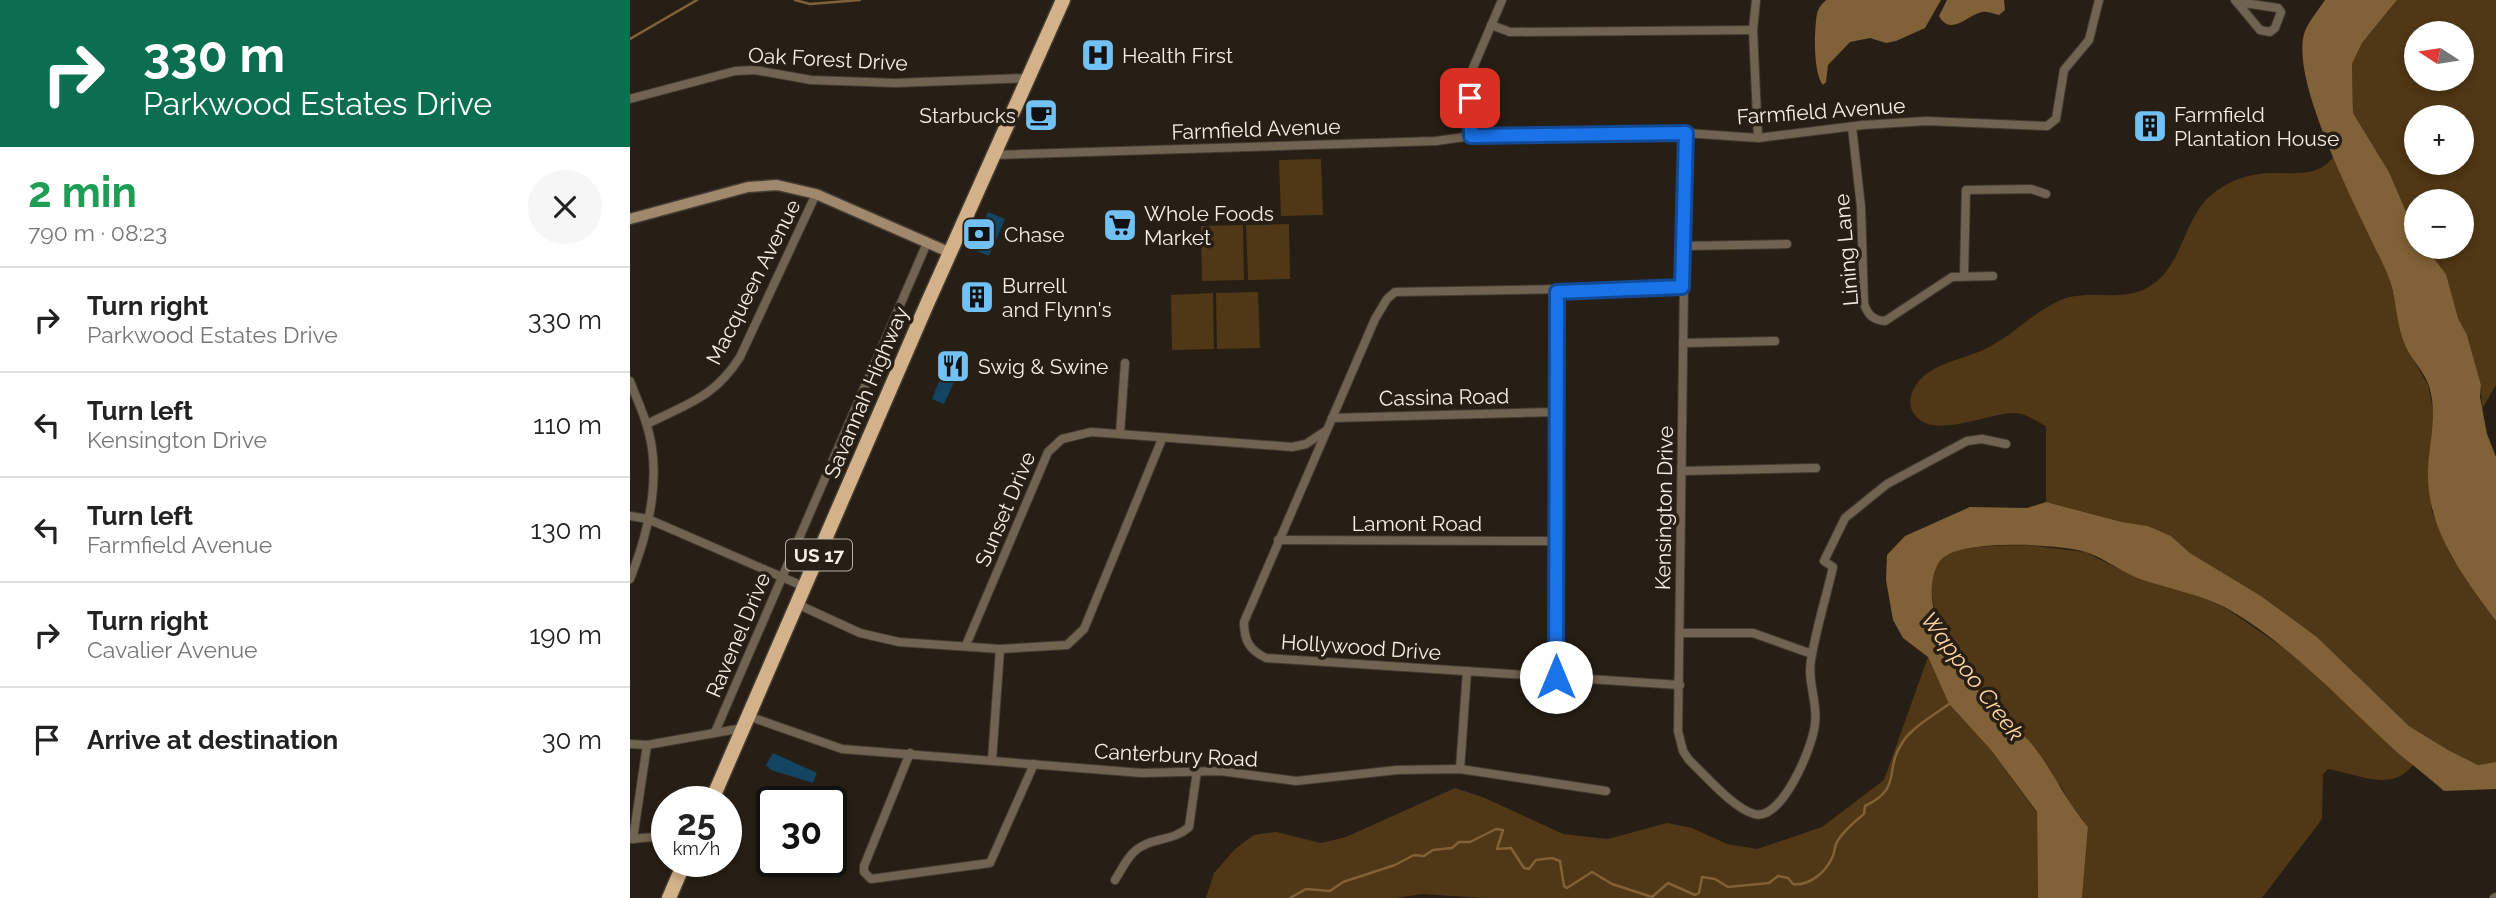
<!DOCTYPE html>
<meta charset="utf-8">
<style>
body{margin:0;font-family:Raleway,sans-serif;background:#f6f6f6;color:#222;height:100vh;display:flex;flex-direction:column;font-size:26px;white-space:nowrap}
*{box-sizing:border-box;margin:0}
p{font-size:23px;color:#767676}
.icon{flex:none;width:38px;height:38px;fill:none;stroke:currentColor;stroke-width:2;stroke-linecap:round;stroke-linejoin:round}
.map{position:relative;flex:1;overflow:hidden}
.sheet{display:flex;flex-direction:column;background:#fff;width:630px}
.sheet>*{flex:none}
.hud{background:#0b6e4f;color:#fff;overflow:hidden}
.needle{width:46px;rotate:282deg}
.fabs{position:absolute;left:1774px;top:21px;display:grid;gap:14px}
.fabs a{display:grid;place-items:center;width:70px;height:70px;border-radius:50%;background:#fff;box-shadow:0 4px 10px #0003;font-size:35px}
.speed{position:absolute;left:21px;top:786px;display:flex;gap:14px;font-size:35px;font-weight:700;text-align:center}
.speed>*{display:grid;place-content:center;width:91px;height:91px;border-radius:50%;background:#fff;box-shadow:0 4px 10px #0003;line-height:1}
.speed small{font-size:18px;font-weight:400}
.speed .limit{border:4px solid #111;border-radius:10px;background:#fff;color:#111}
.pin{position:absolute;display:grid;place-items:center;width:60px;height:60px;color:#fff;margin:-30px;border-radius:14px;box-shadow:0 4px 10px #0006}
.me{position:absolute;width:77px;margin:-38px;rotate:0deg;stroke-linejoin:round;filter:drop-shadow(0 0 5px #0008)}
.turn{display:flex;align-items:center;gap:24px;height:147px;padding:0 28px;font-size:32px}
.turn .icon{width:91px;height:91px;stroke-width:2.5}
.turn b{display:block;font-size:49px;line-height:60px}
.round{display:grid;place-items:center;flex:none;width:74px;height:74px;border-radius:37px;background:#f6f6f6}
.summary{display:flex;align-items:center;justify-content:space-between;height:119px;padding:0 28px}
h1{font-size:42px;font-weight:700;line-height:52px;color:#1e9e55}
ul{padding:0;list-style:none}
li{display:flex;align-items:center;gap:21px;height:105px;padding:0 28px;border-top:2px solid #e0e0e0}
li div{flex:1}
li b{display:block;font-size:26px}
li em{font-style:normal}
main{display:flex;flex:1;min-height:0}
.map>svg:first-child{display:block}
.green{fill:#503715;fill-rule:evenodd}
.water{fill:#816137}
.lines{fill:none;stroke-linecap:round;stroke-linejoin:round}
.stream{stroke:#816137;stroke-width:2.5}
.building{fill:#134461}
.minor-casing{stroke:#443c32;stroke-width:10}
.secondary-casing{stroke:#443c32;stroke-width:13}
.trunk-casing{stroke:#443c32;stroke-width:17}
.minor{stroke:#716351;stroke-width:8}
.secondary{stroke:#9f886c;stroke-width:10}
.trunk{stroke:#d3b28a;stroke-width:14}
.route-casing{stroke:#114b97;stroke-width:18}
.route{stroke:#1a73e8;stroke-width:12}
.labels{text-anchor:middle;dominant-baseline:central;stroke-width:7;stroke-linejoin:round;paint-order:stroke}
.shield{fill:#271f15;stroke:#b6b0a8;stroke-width:2}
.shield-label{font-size:19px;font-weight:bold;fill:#f4eee7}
.poi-label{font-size:21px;fill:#f4eee7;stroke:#271f15;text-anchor:start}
.street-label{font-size:21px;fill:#f4eee7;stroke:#271f15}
.water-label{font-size:23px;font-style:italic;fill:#fed5a1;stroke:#271f15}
</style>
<main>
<section class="sheet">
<div class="hud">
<div class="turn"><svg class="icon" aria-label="right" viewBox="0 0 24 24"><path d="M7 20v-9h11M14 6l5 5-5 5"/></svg><div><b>330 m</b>Parkwood Estates Drive</div></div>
</div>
<div class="summary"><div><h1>2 min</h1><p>790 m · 08:23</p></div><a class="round"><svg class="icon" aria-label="close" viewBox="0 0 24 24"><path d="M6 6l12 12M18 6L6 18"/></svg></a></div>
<ul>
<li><svg class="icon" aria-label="right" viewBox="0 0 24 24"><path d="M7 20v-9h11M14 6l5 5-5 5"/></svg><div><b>Turn right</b><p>Parkwood Estates Drive</p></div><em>330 m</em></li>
<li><svg class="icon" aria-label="left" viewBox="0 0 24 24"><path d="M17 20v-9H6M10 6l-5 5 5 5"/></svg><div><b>Turn left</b><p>Kensington Drive</p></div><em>110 m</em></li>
<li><svg class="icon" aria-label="left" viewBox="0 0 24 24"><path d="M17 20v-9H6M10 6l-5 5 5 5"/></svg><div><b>Turn left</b><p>Farmfield Avenue</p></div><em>130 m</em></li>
<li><svg class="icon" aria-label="right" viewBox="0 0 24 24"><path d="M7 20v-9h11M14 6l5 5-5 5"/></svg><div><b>Turn right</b><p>Cavalier Avenue</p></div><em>190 m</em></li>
<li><svg class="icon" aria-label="arrive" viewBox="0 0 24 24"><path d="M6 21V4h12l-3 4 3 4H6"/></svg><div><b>Arrive at destination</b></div><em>30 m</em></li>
</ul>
</section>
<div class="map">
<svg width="1866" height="898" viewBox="0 0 1866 898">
<rect width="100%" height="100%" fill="#271f15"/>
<g class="green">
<path d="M1767 0H1866V385L1852 409 1851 385 1837 335 1828 318 1816 274 1795 247H1832V201H1787V237L1759 172 1723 113 1722 64 1732 43ZM1787 33H1832V79H1787ZM1787 117H1832V163H1787Z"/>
<path d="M1703 157 1759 276 1775 345 1798 385 1804 414 1798 470 1802 512 1820 554 1866 621V762L1848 765 1818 750 1779 726 1687 637 1631 596 1560 553 1541 536 1518 526 1492 522 1416 502V426C1408 422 1396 414 1387 413 1360 411 1305 441 1285 415 1276 405 1281 390 1289 381 1304 363 1335 359 1355 349 1383 336 1404 311 1431 300 1457 289 1487 302 1515 289 1555 269 1551 217 1585 192 1598 182 1613 176 1629 174 1654 170 1686 181 1703 157Z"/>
<polygon points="691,159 693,215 651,216 649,160"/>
<polygon points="659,224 660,279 618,280 616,225"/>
<polygon points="613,225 614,280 572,281 571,226"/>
<polygon points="628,292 630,348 587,349 586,293"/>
<polygon points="583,293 584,349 542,350 541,295"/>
<path d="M1397 545 1455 552 1506 577 1573 597 1599 610 1665 656 1783 765C1761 793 1728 774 1698 769L1693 774 1692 819 1632 898H1452L1458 827 1443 810 1432 788 1326 662C1313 638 1284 576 1316 556 1334 544 1376 546 1397 545Z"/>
<polygon points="1298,657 1319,704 1361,750 1407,813 1408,898 853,898 792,894 767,898 576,898 584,873 605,849 624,835 646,832 691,843 716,837 825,788 855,798 933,834 978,839 1037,823 1062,828 1097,844 1127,849 1192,827 1254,780"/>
</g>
<g class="water">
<path d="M1196 0H1311L1295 28 1266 41 1256 43 1240 38 1220 42 1198 65 1196 82 1193 85C1183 73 1184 30 1187 14 1188 8 1192 4 1196 0Z"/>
<path d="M1317 0H1374L1375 10 1369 15C1363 14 1359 11 1352 12 1337 15 1321 37 1309 16Z"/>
<path d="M1695 0H1767L1732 43 1722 64 1723 113 1759 172 1787 237V247H1795L1816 274 1828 318 1837 335 1851 385 1850 397 1857 434 1866 457V621C1833 576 1796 529 1798 470 1799 441 1808 415 1799 386 1794 371 1781 359 1775 345 1765 322 1767 295 1757 273 1735 223 1657 81 1675 31 1679 21 1689 9 1695 0Z"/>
<path d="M1416 502 1492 522 1518 526 1541 536 1560 553 1631 596 1687 637 1779 726 1818 750 1848 765 1866 762V789L1814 791C1795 774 1775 760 1757 743 1707 696 1659 645 1600 610 1570 593 1536 589 1505 577 1487 569 1471 556 1452 551 1424 544 1341 540 1316 556 1303 563 1301 585 1302 599 1307 648 1345 688 1378 722 1387 731 1398 738 1405 748 1424 773 1437 803 1458 827L1452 898H1408L1407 812 1361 750 1319 704 1298 657 1273 638 1263 620 1256 580 1257 555 1275 536 1340 507 1397 508Z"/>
</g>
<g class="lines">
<g class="stream">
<polyline points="165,0 180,4 230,0"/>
<polyline points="0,39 67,0"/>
<path d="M660 898 676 889 700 891 713 882 765 865 784 855 794 856 803 850 822 848 829 842H840L866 829 873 830 867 849 881 848 894 868 899 869 906 860 922 858 930 861 934 886 937 888 962 872 982 884 1022 897 1038 883 1065 895 1069 893 1072 877 1085 879 1098 887 1139 883 1148 876 1158 878 1163 884C1179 886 1195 873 1202 858 1205 853 1204 847 1207 842 1213 831 1224 822 1234 814L1235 806C1273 788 1254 770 1272 743 1282 727 1304 715 1319 704"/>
</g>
</g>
<g class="building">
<polygon points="456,42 483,54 478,66 464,60 462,66 452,62 455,56 451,54"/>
<polygon points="1507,119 1534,119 1534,134 1523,135 1523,142 1516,142 1514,135 1506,134"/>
<polygon points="358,212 375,219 359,256 342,249"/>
<polygon points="321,351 335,358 314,404 302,399"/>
<polygon points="143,753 187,773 183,783 141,770 136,765"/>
</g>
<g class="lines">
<g class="minor-casing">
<g id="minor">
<polyline points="1126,0 1123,30 1128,138"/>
<polyline points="1605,0 1630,30 1640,32 1645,28 1651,12 1648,8 1607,2"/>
<polyline points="861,25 880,32 1123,30"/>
<polyline points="0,99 105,71 125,70 181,80 265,83 398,78"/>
<path d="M1222 127 1231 207 1234 304C1238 315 1243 320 1255 321L1322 277 1363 276"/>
<path d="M1056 133 1048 731 1053 751 1059 760C1075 775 1103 808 1124 814 1152 822 1183 746 1185 724 1188 702 1177 682 1181 660 1186 629 1196 598 1203 567L1194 561 1215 518 1257 484 1337 441 1352 439 1376 444"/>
<polyline points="841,136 843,68 872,0"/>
<polyline points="364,155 806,141 841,136 1056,133 1128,138 1233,125 1296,121 1417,126 1426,119 1434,70 1459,40 1469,0"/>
<polyline points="1053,246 1157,244"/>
<polyline points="1334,275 1336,190 1401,189 1416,194"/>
<polyline points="1053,343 1145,341"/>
<path d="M0 381C5 395 12 409 16 423 33 472 19 532 0 579"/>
<polyline points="702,418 926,412"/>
<path d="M17 424C57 404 85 397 110 357L186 194"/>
<polyline points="490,434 495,363"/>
<polyline points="1052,471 1186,468"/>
<polyline points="0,516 18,519 175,587"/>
<polyline points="648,540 926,541"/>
<polyline points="167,604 230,633 269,642 370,649 437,645 454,629 532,439"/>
<polyline points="1050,633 1123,633 1182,654"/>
<polyline points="336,645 418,452 432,439 461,432 662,447 676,444 694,432"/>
<polyline points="925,677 927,291"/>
<path d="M1050 685 636 658C619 650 614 640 614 622L745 319 757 299 765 292 1052 287"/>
<polyline points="118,716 212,749 512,773 590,771 666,781 767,770 830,769 976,791"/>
<polyline points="85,732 297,243"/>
<polyline points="0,744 17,745 113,728"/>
<polyline points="280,753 234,866 234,872 241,879 360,863 404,764"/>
<polyline points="362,760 370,649"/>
<polyline points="830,769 837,671"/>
<polyline points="0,839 37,836"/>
<polyline points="3,839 17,745"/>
<path d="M485 880C491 871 496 859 504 852 519 837 543 842 559 827L567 771"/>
<polyline points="1864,898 1866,897"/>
</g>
</g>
<g class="secondary-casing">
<polyline id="secondary" points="0,219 118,187 147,185 186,194 321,253"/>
</g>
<g class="trunk-casing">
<g id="trunk">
<polyline points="81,802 297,304 433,0"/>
<polyline points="39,898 55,861"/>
</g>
</g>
<use href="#minor" class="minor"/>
<use href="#secondary" class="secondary"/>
<use href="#trunk" class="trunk"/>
</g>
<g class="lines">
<g class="route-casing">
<polyline id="route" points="840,98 841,136 1056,133 1052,287 927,292 926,677"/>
</g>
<use href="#route" class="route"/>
</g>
<defs>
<g id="hospital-square" transform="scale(1.75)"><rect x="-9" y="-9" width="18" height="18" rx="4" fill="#72c1f5" stroke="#271f15"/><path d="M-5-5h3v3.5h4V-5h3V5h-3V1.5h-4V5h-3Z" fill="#111"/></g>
<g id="cafe-square" transform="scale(1.75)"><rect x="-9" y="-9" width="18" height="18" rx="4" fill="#72c1f5" stroke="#271f15"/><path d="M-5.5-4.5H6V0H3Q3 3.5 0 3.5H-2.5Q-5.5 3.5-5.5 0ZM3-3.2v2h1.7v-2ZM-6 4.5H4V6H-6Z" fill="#111"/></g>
<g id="building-square" transform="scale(1.75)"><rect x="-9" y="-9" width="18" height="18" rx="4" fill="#72c1f5" stroke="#271f15"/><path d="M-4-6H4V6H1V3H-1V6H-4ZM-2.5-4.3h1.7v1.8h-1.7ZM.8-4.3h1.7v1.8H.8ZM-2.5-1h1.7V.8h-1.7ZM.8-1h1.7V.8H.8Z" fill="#111"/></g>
<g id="supermarket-square" transform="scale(1.75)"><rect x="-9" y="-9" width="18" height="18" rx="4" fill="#72c1f5" stroke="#271f15"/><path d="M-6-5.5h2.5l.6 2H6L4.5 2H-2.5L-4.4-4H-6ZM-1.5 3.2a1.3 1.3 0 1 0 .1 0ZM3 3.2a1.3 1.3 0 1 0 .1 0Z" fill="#111"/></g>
<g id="bank-square" transform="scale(1.75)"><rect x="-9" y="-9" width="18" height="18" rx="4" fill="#72c1f5" stroke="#271f15"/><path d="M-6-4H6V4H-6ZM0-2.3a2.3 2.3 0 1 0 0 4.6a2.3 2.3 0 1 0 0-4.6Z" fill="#111"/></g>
<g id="restaurant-square" transform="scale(1.75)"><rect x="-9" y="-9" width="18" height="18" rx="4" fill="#72c1f5" stroke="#271f15"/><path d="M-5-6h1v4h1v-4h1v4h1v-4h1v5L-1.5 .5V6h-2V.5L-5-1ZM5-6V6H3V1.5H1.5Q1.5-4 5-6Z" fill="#111"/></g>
</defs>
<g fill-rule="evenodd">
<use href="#hospital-square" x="468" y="55"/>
<use href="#cafe-square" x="411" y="115"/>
<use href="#building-square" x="1520" y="126"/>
<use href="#supermarket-square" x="490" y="225"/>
<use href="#bank-square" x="349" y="234"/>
<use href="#building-square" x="347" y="297"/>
<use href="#restaurant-square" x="323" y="366"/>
</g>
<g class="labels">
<rect class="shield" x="156" y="539.5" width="66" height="31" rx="5"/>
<g class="shield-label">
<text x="189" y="555">US 17</text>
</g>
<g class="poi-label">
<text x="492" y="55">Health First</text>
<text x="1544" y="114">Farmfield<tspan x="1544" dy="24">Plantation House</tspan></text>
<text x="386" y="115" text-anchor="end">Starbucks</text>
<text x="514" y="213">Whole Foods<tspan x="514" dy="24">Market</tspan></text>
<text x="374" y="234">Chase</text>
<text x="372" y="285">Burrell<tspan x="372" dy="24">and Flynn's</tspan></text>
<text x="348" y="366">Swig &amp; Swine</text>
</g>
<g class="street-label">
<text transform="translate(198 59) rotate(3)">Oak Forest Drive</text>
<text transform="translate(1191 111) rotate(-4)">Farmfield Avenue</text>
<text transform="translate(626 129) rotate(-2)">Farmfield Avenue</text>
<text transform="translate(1216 250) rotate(-95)">Lining Lane</text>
<text transform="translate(123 282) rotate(-63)">Macqueen Avenue</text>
<text transform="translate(236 392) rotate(-67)">Savannah Highway</text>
<text transform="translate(814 397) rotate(-1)">Cassina Road</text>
<text transform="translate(1034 508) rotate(-89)">Kensington Drive</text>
<text transform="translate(375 509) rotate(-67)">Sunset Drive</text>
<text x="787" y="523">Lamont Road</text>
<text transform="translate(108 635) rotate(-67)">Ravenel Drive</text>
<text transform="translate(731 647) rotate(4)">Hollywood Drive</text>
<text transform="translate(546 755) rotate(3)">Canterbury Road</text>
</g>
<g class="water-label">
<text transform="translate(1343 676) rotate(53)">Wappoo Creek</text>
</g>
</g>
</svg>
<div class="fabs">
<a><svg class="needle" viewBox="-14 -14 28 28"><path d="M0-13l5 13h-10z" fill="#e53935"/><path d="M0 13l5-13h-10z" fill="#767676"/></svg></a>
<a>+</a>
<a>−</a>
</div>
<div class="speed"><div>25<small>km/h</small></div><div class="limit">30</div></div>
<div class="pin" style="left:840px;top:98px;background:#d93025"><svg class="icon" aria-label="arrive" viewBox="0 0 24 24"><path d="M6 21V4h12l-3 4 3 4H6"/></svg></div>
<svg class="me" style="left:926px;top:677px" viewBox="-20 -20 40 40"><circle r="19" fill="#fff"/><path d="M0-13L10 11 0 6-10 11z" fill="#1a73e8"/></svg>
</div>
</main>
